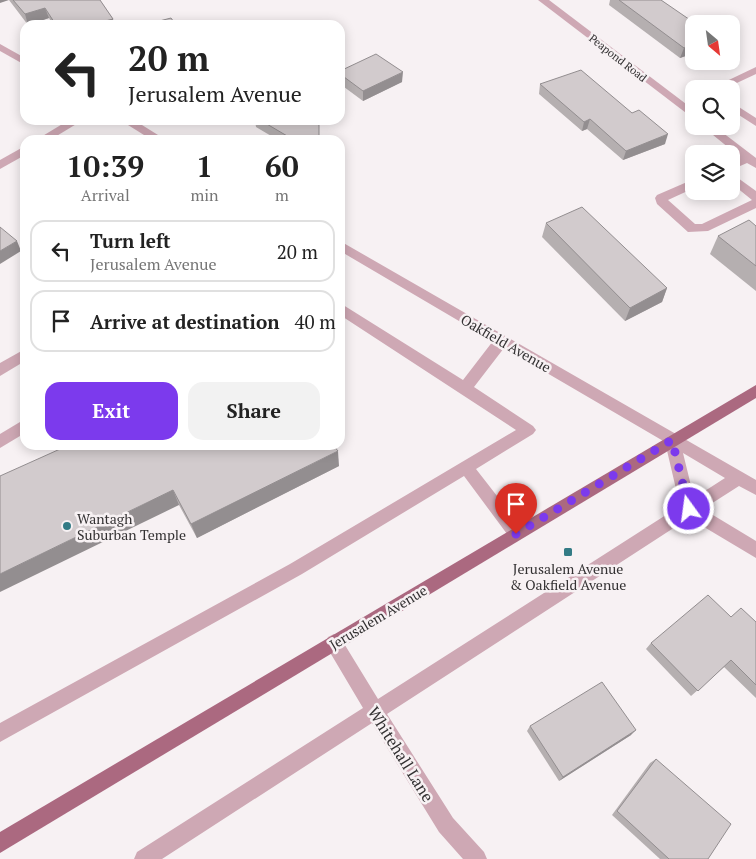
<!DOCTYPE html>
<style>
body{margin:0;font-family:"PT Serif",serif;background:#f2f2f2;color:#222;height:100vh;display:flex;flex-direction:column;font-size:19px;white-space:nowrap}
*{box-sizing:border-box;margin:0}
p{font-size:16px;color:#767676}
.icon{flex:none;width:28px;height:28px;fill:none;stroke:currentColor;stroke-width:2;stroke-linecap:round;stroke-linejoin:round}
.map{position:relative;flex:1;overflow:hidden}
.side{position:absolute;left:20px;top:135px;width:325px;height:315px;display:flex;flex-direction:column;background:#fff;border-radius:15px;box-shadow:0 2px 12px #0003}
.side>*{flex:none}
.hud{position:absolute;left:20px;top:20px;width:325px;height:105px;border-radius:15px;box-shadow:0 2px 12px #0003;background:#fff;color:#222;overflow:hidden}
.needle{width:32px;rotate:151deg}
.tools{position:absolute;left:685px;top:15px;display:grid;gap:10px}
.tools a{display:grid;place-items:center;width:55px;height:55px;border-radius:10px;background:#fff;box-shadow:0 2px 12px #0003;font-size:25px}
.pin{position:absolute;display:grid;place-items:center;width:42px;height:42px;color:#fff;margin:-51px -21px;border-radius:50% 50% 50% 0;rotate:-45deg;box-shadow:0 0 5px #0007}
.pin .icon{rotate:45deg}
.me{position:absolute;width:55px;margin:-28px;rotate:346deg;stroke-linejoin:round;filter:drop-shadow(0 0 4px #0008)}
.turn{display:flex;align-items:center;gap:18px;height:105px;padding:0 25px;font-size:22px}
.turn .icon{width:65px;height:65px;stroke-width:2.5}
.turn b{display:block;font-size:35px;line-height:42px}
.eta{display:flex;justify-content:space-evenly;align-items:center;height:85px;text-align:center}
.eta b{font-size:30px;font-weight:700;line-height:35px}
.cta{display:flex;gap:10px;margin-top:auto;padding:10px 25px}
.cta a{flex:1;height:58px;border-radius:15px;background:#7c3aed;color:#fff;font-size:20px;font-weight:700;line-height:58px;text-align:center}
.cta a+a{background:#f2f2f2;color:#222}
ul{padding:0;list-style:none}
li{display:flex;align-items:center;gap:15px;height:62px;margin:0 10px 8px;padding:0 15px;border:2px solid #e0e0e0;border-radius:15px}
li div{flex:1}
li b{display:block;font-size:19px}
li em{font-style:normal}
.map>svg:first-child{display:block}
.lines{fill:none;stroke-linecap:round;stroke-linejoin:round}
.minor{fill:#cea8b4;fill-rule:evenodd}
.major{fill:#ab6980;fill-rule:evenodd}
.wall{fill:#b5afb0}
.shaded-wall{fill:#938e90}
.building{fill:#d2cbcd;stroke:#938e90}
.route{stroke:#7c3aed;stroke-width:9;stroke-dasharray:0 16.2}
.poi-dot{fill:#337b85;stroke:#f7f1f3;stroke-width:2}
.labels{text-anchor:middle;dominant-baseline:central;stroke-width:5;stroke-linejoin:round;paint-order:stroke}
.far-street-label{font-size:11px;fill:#343233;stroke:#f7f1f3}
.street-label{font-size:14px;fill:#343233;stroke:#f7f1f3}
.poi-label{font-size:14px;fill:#343233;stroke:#f7f1f3;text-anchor:start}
.near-street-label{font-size:16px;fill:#343233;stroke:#f7f1f3}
</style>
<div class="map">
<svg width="756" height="859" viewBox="0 0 756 859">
<rect width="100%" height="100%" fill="#f7f1f3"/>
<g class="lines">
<g class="minor">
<polygon points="538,0 549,0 694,110 694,119"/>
<polygon points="0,44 25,58 25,65 0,51"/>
<polygon points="756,67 756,74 724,89 710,89"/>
<polygon points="731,102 756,118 756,126 731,110"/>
<polygon points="69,120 83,120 50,140 36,140"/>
<polygon points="120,120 134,120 166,140 152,140"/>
<polygon points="702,126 714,126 756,158 756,168 747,163 731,170 731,161 740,157"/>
<polygon points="25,146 25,155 0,169 0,160"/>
<polygon points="731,173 756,191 756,208 708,231 688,232 657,204 655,198 657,195 694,179 694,188 668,200 695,224 702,224 752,200 731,183"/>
<path d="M340 241 756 480V495L739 486 703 509 756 541V558L689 518 387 714 453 818 484 852 487 859H463L439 832 372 723 162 859H134L137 852 363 708 328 649 325 643 328 637 334 634 340 637 378 699 680 506 665 442 504 348 474 387 533 426 536 430 533 434 476 469 522 528 524 533 522 538 516 540 510 538 464 476 302 574 0 742V723L290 564 516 430 340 315V303L463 380 493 341 340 251ZM683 453 725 478 694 498Z"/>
<polygon points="25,349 25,361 0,376 0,363"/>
<polygon points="25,419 25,433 0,448 0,434"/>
</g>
<polygon class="major" points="756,385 756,398 0,853 0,832"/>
</g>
<g class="wall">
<polygon points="0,0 100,0 113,19 114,25 53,25 49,18 28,25 9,0"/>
<polygon points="610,0 661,0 694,24 694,53 680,58 609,5"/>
<polygon points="340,71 402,82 363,101 340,84"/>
<polygon points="540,84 632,113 665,144 623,160 587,129 582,131 539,94"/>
<polygon points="255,120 311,120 319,140 278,140 256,127"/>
<polygon points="546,223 667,288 662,302 625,321 542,237"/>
<polygon points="756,226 756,291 710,254 718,236"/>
<polygon points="339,466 197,538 179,505 0,476"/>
<polygon points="731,617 756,622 756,698 724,667 691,696 646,649 651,643"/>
<polygon points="530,726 631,735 559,781 527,731"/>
<polygon points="656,759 708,859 660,859 612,815 650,763"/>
</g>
<g class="shaded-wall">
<polygon points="0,0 9,0 0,3"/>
<polygon points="45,8 49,18 28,25 25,14"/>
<polygon points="113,19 114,25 90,25"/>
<polygon points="694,44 694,53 680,58 684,48"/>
<polygon points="403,72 402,82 363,101 363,91"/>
<polygon points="590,119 587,129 582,131 584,122"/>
<polygon points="668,134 665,144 623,160 626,151"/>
<polygon points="17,241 21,251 0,264 0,251"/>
<polygon points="667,288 662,302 625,321 630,308"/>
<polygon points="338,451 339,466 197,538 191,524"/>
<polygon points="173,490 179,505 0,592 0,574"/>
<polygon points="636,730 631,735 559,781 563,777"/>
</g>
<g class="building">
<polygon points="13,0 100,0 113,19 90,25 56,25 45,8 25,14"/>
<polygon points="619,0 661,0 696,24 694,24 694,44 684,48"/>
<polygon points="171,18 176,25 144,25"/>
<polygon points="376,54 403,72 363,91 340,74 340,71"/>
<polygon points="581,70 632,113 639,110 668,134 626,151 590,119 584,122 540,84"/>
<polygon points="260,120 311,120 319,125 319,138 316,140 294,140"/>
<polygon points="582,207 667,288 630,308 546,223"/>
<polygon points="749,220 756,226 756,266 718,236"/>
<polygon points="0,227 17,241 0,251"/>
<polygon points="69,445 333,445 338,451 191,524 173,490 0,574 0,476"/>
<polygon points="708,595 731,617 741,608 756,622 756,685 731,660 698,691 651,643"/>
<polygon points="602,682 636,730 563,777 530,726"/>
<polygon points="656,759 731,824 708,859 669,859 617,811"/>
</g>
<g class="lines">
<polyline class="route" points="516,534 672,440 689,509"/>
</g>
<g class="poi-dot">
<circle cx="67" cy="526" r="5"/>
<rect x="563" y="547" width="10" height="10" rx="2.5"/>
</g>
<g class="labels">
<g class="far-street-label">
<text transform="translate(618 58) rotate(38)">Peapond Road</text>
</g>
<g class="street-label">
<text transform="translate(506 343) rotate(30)">Oakfield Avenue</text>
<text transform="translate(378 617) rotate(-31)">Jerusalem Avenue</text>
</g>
<g class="poi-label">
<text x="77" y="518">Wantagh<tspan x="77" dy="16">Suburban Temple</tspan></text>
<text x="568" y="568" text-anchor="middle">Jerusalem Avenue<tspan x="568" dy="16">&amp; Oakfield Avenue</tspan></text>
</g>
<g class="near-street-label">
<text transform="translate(401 754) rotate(58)">Whitehall Lane</text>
</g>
</g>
</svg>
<div class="tools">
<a><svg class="needle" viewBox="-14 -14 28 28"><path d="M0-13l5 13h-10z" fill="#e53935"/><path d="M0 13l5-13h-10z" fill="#767676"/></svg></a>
<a><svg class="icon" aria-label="search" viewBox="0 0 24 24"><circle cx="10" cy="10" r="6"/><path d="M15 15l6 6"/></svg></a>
<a><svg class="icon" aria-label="layers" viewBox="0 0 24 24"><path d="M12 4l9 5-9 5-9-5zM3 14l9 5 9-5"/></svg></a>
</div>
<div class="pin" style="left:516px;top:534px;background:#d93025"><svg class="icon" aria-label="arrive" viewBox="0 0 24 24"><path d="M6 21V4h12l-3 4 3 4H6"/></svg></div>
<svg class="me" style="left:689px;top:509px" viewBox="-20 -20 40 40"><circle r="17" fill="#7c3aed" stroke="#fff" stroke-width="3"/><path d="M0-11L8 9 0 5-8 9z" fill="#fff"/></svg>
<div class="hud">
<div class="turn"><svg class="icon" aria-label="left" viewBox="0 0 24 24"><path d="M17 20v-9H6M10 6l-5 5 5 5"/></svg><div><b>20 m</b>Jerusalem Avenue</div></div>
</div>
<section class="side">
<div class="eta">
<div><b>10:39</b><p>Arrival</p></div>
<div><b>1</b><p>min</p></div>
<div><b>60</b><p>m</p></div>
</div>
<ul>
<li><svg class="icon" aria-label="left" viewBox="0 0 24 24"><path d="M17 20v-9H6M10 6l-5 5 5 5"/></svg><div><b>Turn left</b><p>Jerusalem Avenue</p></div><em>20 m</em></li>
<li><svg class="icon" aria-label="arrive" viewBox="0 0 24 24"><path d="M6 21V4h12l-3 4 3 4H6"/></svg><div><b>Arrive at destination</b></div><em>40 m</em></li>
</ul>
<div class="cta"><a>Exit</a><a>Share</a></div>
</section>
</div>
